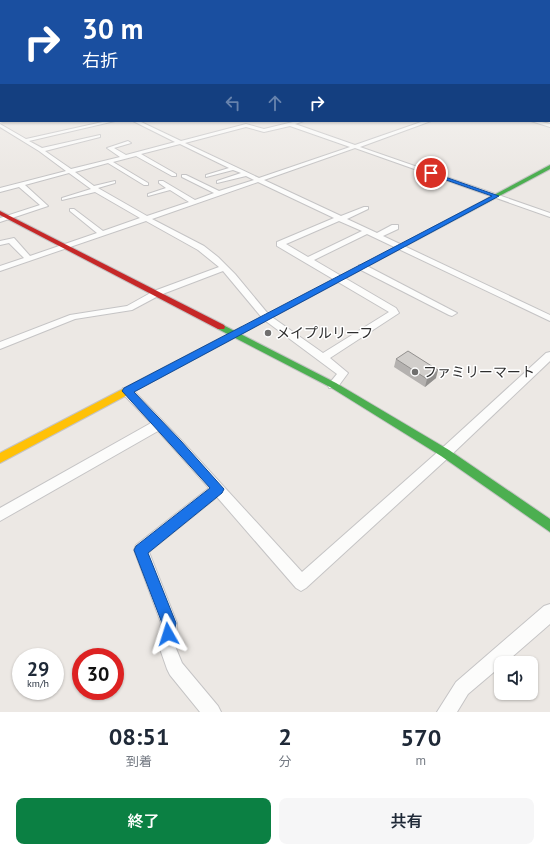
<!DOCTYPE html>
<html lang="ja">
<meta charset="utf-8">
<style>
body{margin:0;font-family:"PT Sans","Noto Sans JP",sans-serif;background:#f6f6f7;color:#1f2937;height:100vh;display:flex;flex-direction:column;font-size:15px;white-space:nowrap}
*{box-sizing:border-box;margin:0}
p{font-size:13px;color:#747a83}
.icon{flex:none;width:22px;height:22px;fill:none;stroke:currentColor;stroke-width:2;stroke-linecap:round;stroke-linejoin:round}
.map{position:relative;height:712px;overflow:hidden}
.sheet{display:flex;flex-direction:column;background:#fff;flex:1}
.sheet>*{flex:none}
.guide{position:absolute;left:0px;top:0px;width:550px;height:122px;box-shadow:0 1px 3px #0004;background:#1a4fa0;color:#fff;overflow:hidden}
.tools{position:absolute;left:494px;top:656px;display:grid;gap:8px}
.tools a{display:grid;place-items:center;width:44px;height:44px;border-radius:8px;background:#fff;box-shadow:0 1px 3px #0004;font-size:20px}
.speed{position:absolute;left:12px;top:648px;display:flex;gap:8px;font-size:20px;font-weight:700;text-align:center}
.speed>*{display:grid;place-content:center;width:52px;height:52px;border-radius:50%;background:#fff;box-shadow:0 1px 3px #0004;line-height:1}
.speed small{font-size:10px;font-weight:400}
.speed .limit{border:6px solid #d22;background:#fff;color:#111}
.pin{position:absolute;display:grid;place-items:center;width:34px;height:34px;color:#fff;margin:-17px;border:2px solid #fff;border-radius:50%;box-shadow:0 1px 4px #0007}
.me{position:absolute;width:44px;margin:-22px;rotate:354deg;stroke-linejoin:round;filter:drop-shadow(0 0 3px #0008)}
.turn{display:flex;align-items:center;gap:14px;height:84px;padding:0 16px;font-size:18px}
.turn .icon{width:52px;height:52px;stroke-width:2.5}
.turn b{display:block;font-size:28px;line-height:34px}
.lanes{display:flex;align-items:center;height:38px;padding:0 16px;background:#0003;justify-content:center;gap:20px;direction:ltr}
.lanes .off{opacity:.35}
.eta{display:flex;justify-content:space-evenly;align-items:center;height:68px;text-align:center}
.eta b{font-size:24px;font-weight:600;line-height:28px}
.action{display:flex;gap:8px;margin-top:auto;padding:8px 16px}
.action a{flex:1;height:46px;border-radius:8px;background:#0b8043;color:#fff;font-size:16px;font-weight:600;line-height:46px;text-align:center}
.action a+a{background:#f6f6f7;color:#1f2937}
.map>svg:first-child{display:block}
.lines{fill:none;stroke-linecap:round;stroke-linejoin:round}
.river{fill:#99d6ec;fill-rule:evenodd}
.street-casing{stroke:#c5c4c5;stroke-width:2}
.fast-casing{stroke:#c5c4c5;stroke-width:2}
.slow-casing{stroke:#c5c4c5;stroke-width:2}
.jam-casing{stroke:#c5c4c5;stroke-width:2}
.street{fill:#fcfcfb;fill-rule:evenodd}
.fast{fill:#4caf50;fill-rule:evenodd}
.slow{fill:#ffc107;fill-rule:evenodd}
.jam{fill:#c62828;fill-rule:evenodd}
.wall{fill:#b4b1af}
.shaded-wall{fill:#92908e}
.building{fill:#d1cecb;stroke:#92908e}
.route{fill:#1a73e8;stroke:#114b97}
.poi-dot{fill:#706f6e;stroke:#fff;stroke-width:1.5}
.labels{text-anchor:middle;dominant-baseline:central;stroke-width:3;stroke-linejoin:round;paint-order:stroke}
.poi-label{font-size:14px;fill:#2e2e2e;stroke:#fff;text-anchor:start}
</style>
<div class="map">
<svg width="550" height="712" viewBox="0 0 550 712">
<rect width="100%" height="100%" fill="#ece8e4"/>
<g class="lines">
<rect class="river" x="0" y="106" width="1" height="6"/>
<g class="street-casing">
<g id="street">
<polygon points="0,78 1,78 0,81"/>
<rect x="549" y="92" width="1" height="2"/>
<path d="M107 121H115L29 141 42 148 100 135V137L45 151 71 169 120 157 107 148 128 141 131 143 114 148 126 155 175 142 133 121H139L181 141 246 124 264 129 297 121H304L295 124 355 145 424 121H431L360 147 550 213V217L355 148 264 180 341 216 364 207H368V209L347 219 377 233 392 225H398V229L383 236 550 315V321L367 234 314 260 396 308 399 313 330 358 348 373 337 388H329L328 385 337 374 263 319 223 271 160 295 132 310 75 319 0 349V342L70 315 127 306 154 291 219 267 198 250 146 221 0 271V266L24 258 9 243 0 245V241L14 238 30 256 97 233 70 211V209H74L103 231 140 218 95 192 62 200V198L91 189 69 173 25 185 48 206 0 222V218L40 205 19 187 0 192V188L66 171 39 151 0 127V124L26 139ZM290 126 350 147 259 178 185 143 246 127 264 132ZM180 144 229 168 206 175V177L233 170 241 173 217 181V183L246 176 254 180 219 191 186 175H182V177L214 193 195 200 163 181H159V183L166 188 148 194V196L170 190 189 202 147 216 98 188 115 183V181L94 186 75 172 108 163 144 185H148V183L113 162 136 156 172 176H176V174L141 154ZM258 182 334 218 277 242V246L389 312 323 353 269 315 235 274 218 257 204 246 152 219ZM339 221 362 231 308 257 286 244Z"/>
<polygon points="531,121 538,121 550,124 550,127"/>
<polygon points="359,265 365,265 457,313 452,316 449,315 359,269"/>
<polygon points="550,352 550,361 449,457 306,588 301,591 296,588 217,497 149,552 177,623 175,646 182,663 218,706 221,712 200,712 170,675 167,669 159,646 161,623 134,550 136,545 209,488 158,431 0,521 0,508 151,423 123,394 122,391 123,388 131,388 182,441 302,572 441,449 546,353"/>
<polygon points="550,604 550,624 505,663 501,663 501,666 468,694 457,712 437,712 456,682 544,606"/>
</g>
</g>
<g class="fast-casing">
<g id="fast">
<rect x="0" y="100" width="1" height="2"/>
<polygon points="550,165 550,169 398,250 394,250 393,249"/>
<polygon points="221,324 336,383 449,450 550,519 550,532 441,456 330,387 218,329 217,327"/>
</g>
</g>
<g class="slow-casing">
<polygon id="slow" points="242,327 245,328 246,330 245,332 0,463 0,453"/>
</g>
<g class="jam-casing">
<g id="jam">
<polygon points="0,211 224,325 225,327 224,329 218,329 0,215"/>
<polygon points="396,247 398,248 398,250 245,332 239,332 238,330"/>
</g>
</g>
<use href="#street" class="street"/>
<use href="#fast" class="fast"/>
<use href="#slow" class="slow"/>
<use href="#jam" class="jam"/>
</g>
<polygon class="wall" points="396,359 436,378 425,387 394,367"/>
<polygon class="shaded-wall" points="438,370 436,378 425,387 427,379"/>
<polygon class="building" points="408,351 438,370 427,379 396,359"/>
<linearGradient id="sky" x2="0" y2="1"><stop stop-color="#88c2ea"/><stop offset="0.42" stop-color="#f6f5f3"/><stop offset="1" stop-color="#f6f5f3" stop-opacity="0"/></linearGradient>
<rect width="550" height="171" fill="url(#sky)"/>
<polygon class="route" points="431,172 499,196 134,392 181,441 224,489 222,493 148,553 176,623 173,639 168,642 163,639 160,634 162,623 134,550 136,546 210,488 122,391 124,388 492,196 429,174 428,173"/>
<g class="poi-dot">
<circle cx="268" cy="333" r="4"/>
<circle cx="415" cy="372" r="4"/>
</g>
<g class="labels">
<g class="poi-label">
<text x="276" y="333">メイプルリーフ</text>
<text x="423" y="372">ファミリーマート</text>
</g>
</g>
</svg>
<div class="tools">
<a><svg class="icon" aria-label="sound" viewBox="0 0 24 24"><path d="M4 9h4l5-4v14l-5-4H4zM17 9q2 3 0 6"/></svg></a>
</div>
<div class="speed"><div>29<small>km/h</small></div><div class="limit">30</div></div>
<div class="pin" style="left:431px;top:173px;background:#d93025"><svg class="icon" aria-label="arrive" viewBox="0 0 24 24"><path d="M6 21V4h12l-3 4 3 4H6"/></svg></div>
<svg class="me" style="left:168px;top:634px" viewBox="-20 -20 40 40"><path d="M0-17L14 15 0 8-14 15z" fill="#1a73e8" stroke="#fff" stroke-width="4"/></svg>
<div class="guide">
<div class="turn"><svg class="icon" aria-label="right" viewBox="0 0 24 24"><path d="M7 20v-9h11M14 6l5 5-5 5"/></svg><div><b>30 m</b>右折</div></div>
<div class="lanes"><svg class="icon off" aria-label="left" viewBox="0 0 24 24"><path d="M17 20v-9H6M10 6l-5 5 5 5"/></svg><svg class="icon off" aria-label="ahead" viewBox="0 0 24 24"><path d="M12 20V5M6 11l6-6 6 6"/></svg><svg class="icon" aria-label="right" viewBox="0 0 24 24"><path d="M7 20v-9h11M14 6l5 5-5 5"/></svg></div>
</div>
</div>
<section class="sheet">
<div class="eta">
<div><b>08:51</b><p>到着</p></div>
<div><b>2</b><p>分</p></div>
<div><b>570</b><p>m</p></div>
</div>
<div class="action"><a>終了</a><a>共有</a></div>
</section>
